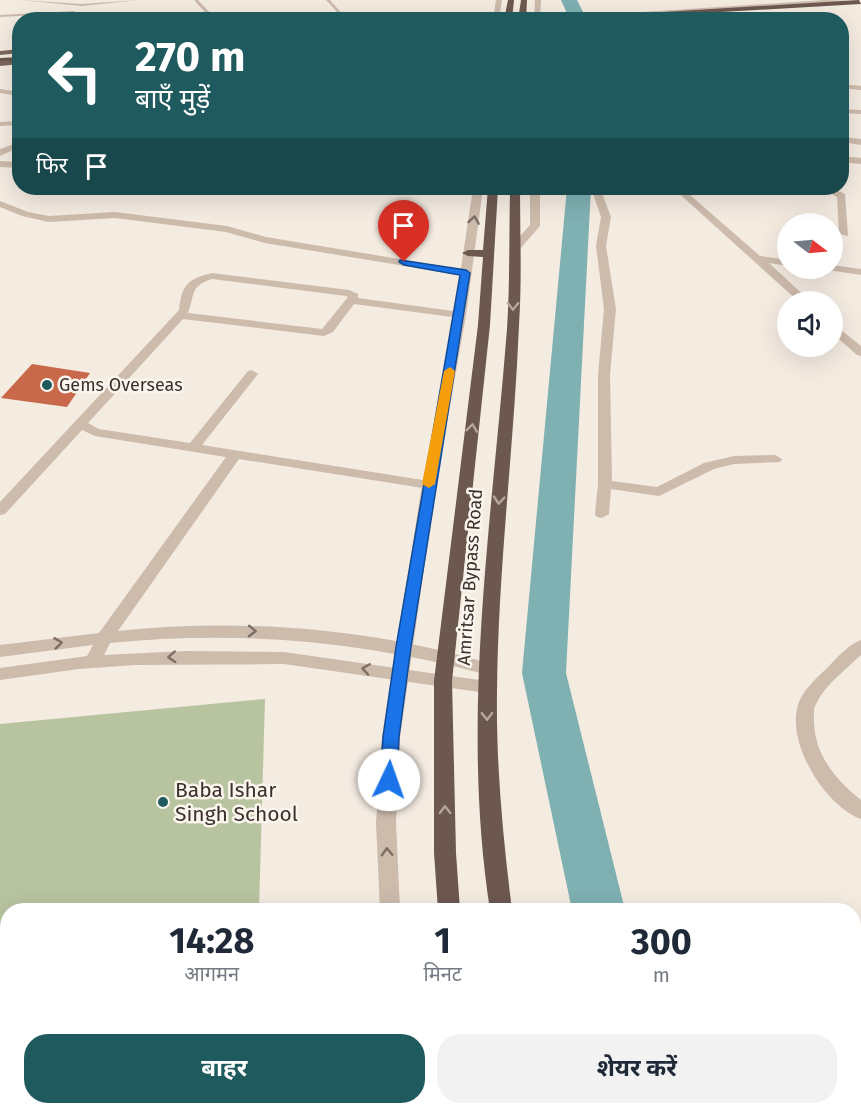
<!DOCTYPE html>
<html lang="hi">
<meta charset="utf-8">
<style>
body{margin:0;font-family:"Fira Sans","Noto Sans Devanagari",sans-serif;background:#f2f2f3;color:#1f2937;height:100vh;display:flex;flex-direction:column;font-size:22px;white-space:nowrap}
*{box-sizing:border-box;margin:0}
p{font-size:20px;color:#747a83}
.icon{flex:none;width:33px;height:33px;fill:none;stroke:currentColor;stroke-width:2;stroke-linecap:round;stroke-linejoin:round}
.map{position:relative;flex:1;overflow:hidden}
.drawer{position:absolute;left:0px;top:903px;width:861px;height:212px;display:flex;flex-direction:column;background:#fff;border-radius:24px 24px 0 0;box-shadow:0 6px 24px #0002}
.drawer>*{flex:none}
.guide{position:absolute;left:12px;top:12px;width:837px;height:183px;border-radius:24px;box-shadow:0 6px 24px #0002;background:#1f5a5e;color:#fff;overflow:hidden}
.needle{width:39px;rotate:106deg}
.buttons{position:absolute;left:777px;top:213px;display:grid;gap:12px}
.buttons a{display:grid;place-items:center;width:66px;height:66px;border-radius:50%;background:#fff;box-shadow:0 6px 24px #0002;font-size:30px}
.pin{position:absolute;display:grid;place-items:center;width:51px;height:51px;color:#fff;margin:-62px -26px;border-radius:50% 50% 50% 0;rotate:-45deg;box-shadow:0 0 6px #0007}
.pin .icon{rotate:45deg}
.me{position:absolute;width:66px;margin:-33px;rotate:3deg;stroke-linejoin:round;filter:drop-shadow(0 0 4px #0008)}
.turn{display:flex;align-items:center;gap:21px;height:126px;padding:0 24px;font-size:27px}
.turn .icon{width:78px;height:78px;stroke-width:2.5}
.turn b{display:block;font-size:42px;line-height:51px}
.then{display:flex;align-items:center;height:57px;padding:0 24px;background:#0003;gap:12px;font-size:22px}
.eta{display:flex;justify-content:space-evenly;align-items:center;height:102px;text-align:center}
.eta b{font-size:36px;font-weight:700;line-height:42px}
.cta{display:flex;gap:12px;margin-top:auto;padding:12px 24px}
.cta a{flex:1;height:69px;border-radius:24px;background:#1f5a5e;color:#fff;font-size:24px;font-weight:700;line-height:69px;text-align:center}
.cta a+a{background:#f2f2f3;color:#1f2937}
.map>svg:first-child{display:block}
.green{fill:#b8c4a0}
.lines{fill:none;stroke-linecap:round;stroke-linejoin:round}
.river{fill:#7fb0b2;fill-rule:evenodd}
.building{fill:#c8694b}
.service{fill:#cdbbac;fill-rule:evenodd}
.minor{fill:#cdbbac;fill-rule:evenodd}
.tertiary{fill:#cdbbac;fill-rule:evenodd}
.primary{fill:#7d675c;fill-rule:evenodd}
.trunk{fill:#6c584f;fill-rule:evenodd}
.oneway{stroke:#7d6f65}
.oneway2{stroke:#b4a69e}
.route{fill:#1a73e8;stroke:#114b97;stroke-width:1.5}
.slow{fill:#f59e0b}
.poi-dot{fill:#1f5a5e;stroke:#fbf5ee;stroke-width:2}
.labels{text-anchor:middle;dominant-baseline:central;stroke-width:5;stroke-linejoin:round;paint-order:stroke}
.poi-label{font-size:18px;fill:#3b302b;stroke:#fbf5ee;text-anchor:start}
.street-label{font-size:18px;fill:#3b302b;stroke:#fbf5ee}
.near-poi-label{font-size:21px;fill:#3b302b;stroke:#fbf5ee;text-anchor:start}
</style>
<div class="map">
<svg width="861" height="1114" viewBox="0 0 861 1114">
<rect width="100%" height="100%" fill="#f4ebe1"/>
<polygon class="green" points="265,699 259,910 8,910 8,1081 0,1082 0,724"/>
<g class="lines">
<g class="river">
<polygon points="561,0 577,0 587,20 570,20"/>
<polygon points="567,188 591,188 566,673 625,910 572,910 522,673"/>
<polygon points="619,1107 681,1107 684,1114 622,1114"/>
</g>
</g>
<polygon class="building" points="32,364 90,373 67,407 1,398"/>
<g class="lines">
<g class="service">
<polygon points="19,0 82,4 139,0 82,6"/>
<polygon points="194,0 198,0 217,20 212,20"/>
<polygon points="326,0 330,0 345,17 322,20 340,15"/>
<polygon points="75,11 73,13 0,17 0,15"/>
</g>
<g class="minor">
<polygon points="825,0 861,1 646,14 643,12"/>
<polygon points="842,84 861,86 861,90 842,88"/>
<polygon points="0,89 20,92 20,96 0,93"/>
<polygon points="842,109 861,110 861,114 842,113"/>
<polygon points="20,121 20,125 0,126 0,122"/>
<polygon points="842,137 861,139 861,145 842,142"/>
<polygon points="20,142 20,147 0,156 0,149"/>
<polygon points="842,156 861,158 861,164 842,162"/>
<polygon points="0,161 20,162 20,168 0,167"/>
<polygon points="591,188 600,188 611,217 606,246 616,309 610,375 612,481 657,487 704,463 734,456 775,455 782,459 780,462 734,464 714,469 659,496 611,489 609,514 602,518 597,517 595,514 598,484 598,375 604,309 596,246 601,217"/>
<polygon points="673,188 682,188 760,256 788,260 788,266 769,263 811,302 799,302"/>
<polygon points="806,188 832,188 845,194 848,236 839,234 837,197 830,193 807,190"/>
<polygon points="0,201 28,212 49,216 115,212 227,226 266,237 466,270 471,273 466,276 265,243 226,232 115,218 49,222 22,216 0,207"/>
<polygon points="832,265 861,269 861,275 828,270 827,268 832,268"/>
<path d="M212 273 349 290 358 294V298L460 312 466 315 460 318 354 304 333 332 324 336 183 319 88 423 99 429 190 443 248 371 252 370 258 374 202 445 429 481 436 485 429 489 239 459 118 631C243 618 373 628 494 665L496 669 494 673 488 675C364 641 238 630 110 643L104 655 186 651 284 652 486 681 492 683 495 687 492 691 486 693 284 664 135 665 79 669 0 680V668L87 656 93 645 0 657V645L99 633 226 457 95 436 82 430 5 514 0 515V502L179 310C182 285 187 279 212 273ZM212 279 346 296 348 297 322 329 188 313C195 294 190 286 212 279Z"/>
<polygon points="832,323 861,346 861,356 857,355 832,333"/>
<path d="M861 640V655C846 669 825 685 816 704 813 709 814 716 814 722 815 756 836 780 861 800V819C825 806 786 743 798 705 802 690 818 677 829 666 838 657 849 644 861 640Z"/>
<polygon points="861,927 861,947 854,949 854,930"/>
</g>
<g class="tertiary">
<polygon points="496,0 502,0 499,20 493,20"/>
<polygon points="535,0 541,0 540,20 534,20"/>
<polygon points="473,188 483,188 466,315 436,485 400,737 396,823 400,910 380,910 376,823 382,737 422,485 454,315"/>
<polygon points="530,188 540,188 540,226 519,250 511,250 511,246 530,225"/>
<polygon points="398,1107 422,1107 423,1114 399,1114"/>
</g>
<g class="primary">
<polygon points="20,49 20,53 0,55 0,51"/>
<polygon points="20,60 20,64 0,66 0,62"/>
</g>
<g class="trunk">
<polygon points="508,0 514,0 512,20 504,20"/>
<polygon points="521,0 527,0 526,20 518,20"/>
<polygon points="859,0 861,4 585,20 534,20"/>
<polygon points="20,57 20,61 0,62 0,58"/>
<polygon points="488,188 498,188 490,325 452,681 456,853 460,910 438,910 434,853 434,681 478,325 483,257 468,256 462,253 468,250 483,250"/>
<path d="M510 188H520C520 233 522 279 519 325 514 447 498 569 497 692 496 766 503 838 512 910H490C460 717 492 522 507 329 510 282 509 235 510 188Z"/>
<polygon points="462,1107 488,1107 489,1114 463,1114"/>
<polygon points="523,1107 549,1107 551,1114 525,1114"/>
</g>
</g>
<defs><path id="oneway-chevron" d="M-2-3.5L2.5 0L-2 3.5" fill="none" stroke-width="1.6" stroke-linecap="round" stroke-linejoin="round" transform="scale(1.5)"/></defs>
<g class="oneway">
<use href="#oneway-chevron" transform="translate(474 220) rotate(-81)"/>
<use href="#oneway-chevron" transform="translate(252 631) rotate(1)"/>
<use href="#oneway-chevron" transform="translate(58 643) rotate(-7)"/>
<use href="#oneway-chevron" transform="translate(172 657) rotate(177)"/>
<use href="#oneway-chevron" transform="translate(366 669) rotate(-171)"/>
<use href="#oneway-chevron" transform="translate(387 852) rotate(-92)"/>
</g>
<g class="oneway2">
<use href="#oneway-chevron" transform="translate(513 306) rotate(91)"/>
<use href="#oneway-chevron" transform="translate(472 428) rotate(-83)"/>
<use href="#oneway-chevron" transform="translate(499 500) rotate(95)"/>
<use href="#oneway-chevron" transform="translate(487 716) rotate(89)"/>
<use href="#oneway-chevron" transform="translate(445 810) rotate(-91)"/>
</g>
<polygon class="route" points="400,260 466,270 470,273 411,647 399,737 397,780 395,785 389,786 383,785 380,780 383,737 396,647 460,275 404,265 399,262"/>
<polygon class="slow" points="450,367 455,371 435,484 429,488 422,484 444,371"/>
<g class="poi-dot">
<circle cx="47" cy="385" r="6"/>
<circle cx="163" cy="802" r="6"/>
</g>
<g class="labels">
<g class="poi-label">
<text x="59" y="385">Gems Overseas</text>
</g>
<g class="street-label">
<text transform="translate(470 577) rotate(-86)">Amritsar Bypass Road</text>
</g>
<g class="near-poi-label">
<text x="175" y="790">Baba Ishar<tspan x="175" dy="24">Singh School</tspan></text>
</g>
</g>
</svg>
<div class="buttons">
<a><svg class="needle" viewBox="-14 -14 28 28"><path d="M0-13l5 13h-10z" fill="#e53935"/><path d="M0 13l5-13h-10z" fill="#747a83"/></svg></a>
<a><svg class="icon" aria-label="sound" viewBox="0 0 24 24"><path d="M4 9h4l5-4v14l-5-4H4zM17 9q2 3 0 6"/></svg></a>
</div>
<div class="pin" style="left:404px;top:262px;background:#d93025"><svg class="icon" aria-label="arrive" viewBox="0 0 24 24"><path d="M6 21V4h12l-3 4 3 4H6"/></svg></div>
<svg class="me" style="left:389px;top:780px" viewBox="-20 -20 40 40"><circle r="19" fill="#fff"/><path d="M0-13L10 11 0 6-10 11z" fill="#1a73e8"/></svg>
<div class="guide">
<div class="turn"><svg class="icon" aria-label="left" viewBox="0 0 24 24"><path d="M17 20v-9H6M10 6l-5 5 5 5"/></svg><div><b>270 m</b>बाएँ मुड़ें</div></div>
<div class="then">फिर<svg class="icon" aria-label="arrive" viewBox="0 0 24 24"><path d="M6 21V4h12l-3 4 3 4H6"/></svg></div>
</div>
<section class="drawer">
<div class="eta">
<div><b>14:28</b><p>आगमन</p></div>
<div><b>1</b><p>मिनट</p></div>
<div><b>300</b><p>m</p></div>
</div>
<div class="cta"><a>बाहर</a><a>शेयर करें</a></div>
</section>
</div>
